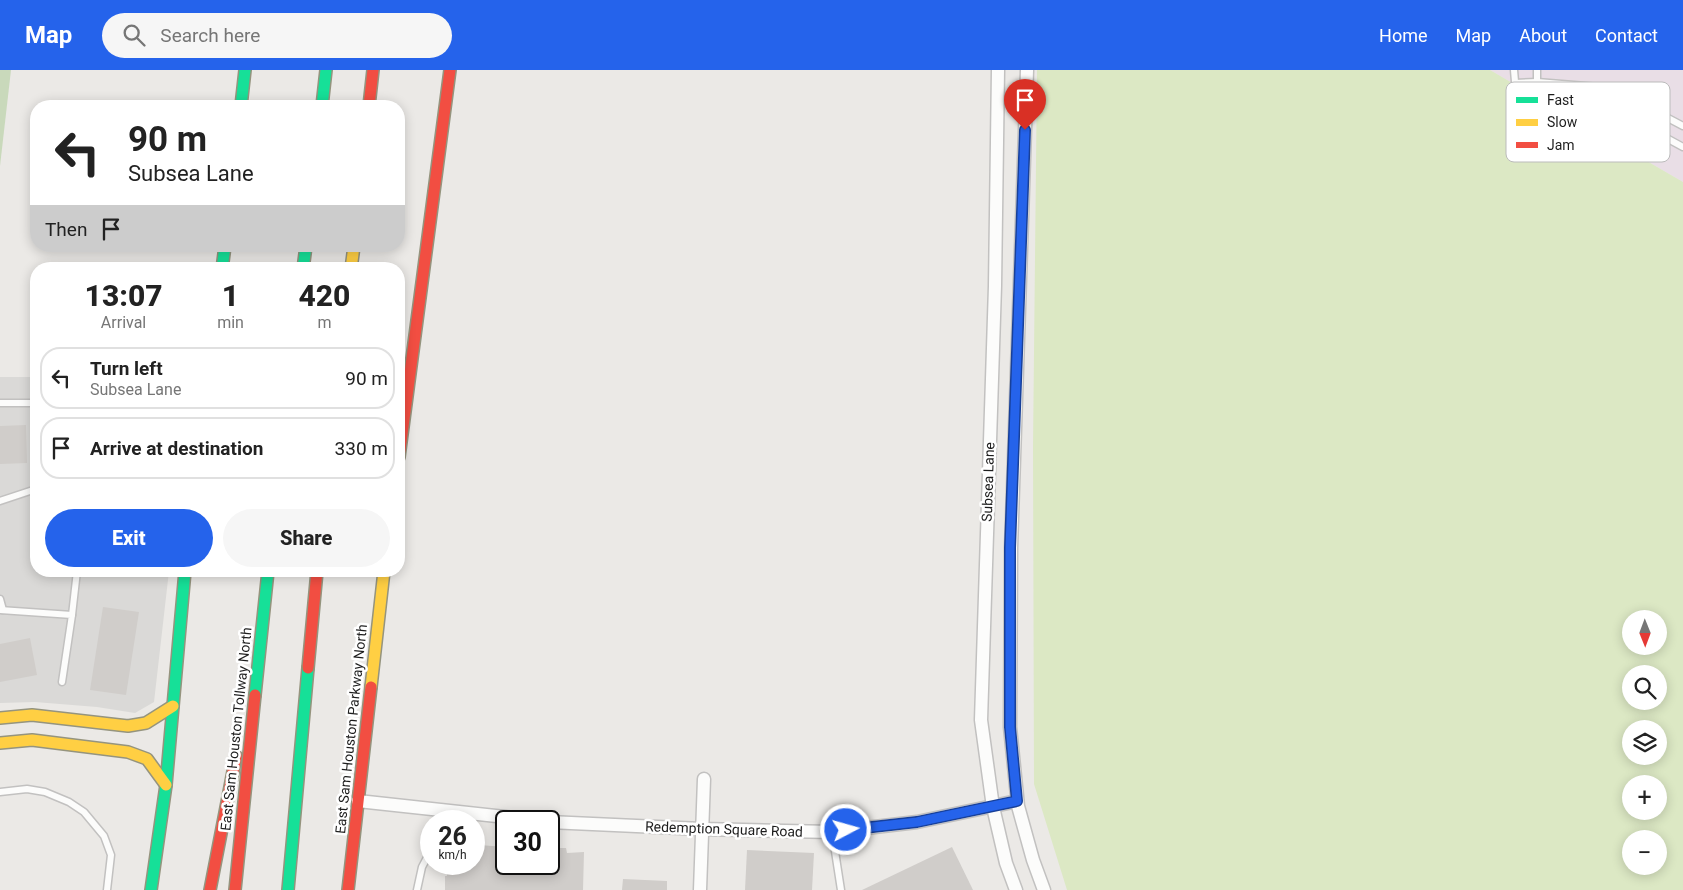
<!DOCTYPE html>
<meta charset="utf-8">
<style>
body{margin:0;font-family:Roboto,sans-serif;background:#f6f6f6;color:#222;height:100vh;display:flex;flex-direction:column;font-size:19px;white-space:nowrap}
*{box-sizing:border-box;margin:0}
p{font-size:16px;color:#767676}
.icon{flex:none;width:28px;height:28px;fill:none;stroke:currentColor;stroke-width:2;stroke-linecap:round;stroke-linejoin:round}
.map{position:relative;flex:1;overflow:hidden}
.side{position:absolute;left:30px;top:192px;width:375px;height:315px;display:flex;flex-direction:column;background:#fff;border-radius:20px;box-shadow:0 2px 12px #0003}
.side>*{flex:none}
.banner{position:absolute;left:30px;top:30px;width:375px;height:152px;border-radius:20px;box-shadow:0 2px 12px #0003;background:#fff;color:#222;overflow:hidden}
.needle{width:32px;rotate:179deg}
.tools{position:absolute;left:1622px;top:540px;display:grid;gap:10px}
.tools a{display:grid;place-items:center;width:45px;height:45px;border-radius:50%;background:#fff;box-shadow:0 2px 12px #0003;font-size:25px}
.speed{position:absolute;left:420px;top:740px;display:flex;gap:10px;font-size:25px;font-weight:700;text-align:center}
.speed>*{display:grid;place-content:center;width:65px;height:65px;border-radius:50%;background:#fff;box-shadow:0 2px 12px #0003;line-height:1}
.speed small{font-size:12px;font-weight:400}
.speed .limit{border:2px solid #111;border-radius:8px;background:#fff;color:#111}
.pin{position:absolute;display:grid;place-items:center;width:42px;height:42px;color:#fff;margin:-51px -21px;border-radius:50% 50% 50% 0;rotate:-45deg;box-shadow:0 0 5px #0007}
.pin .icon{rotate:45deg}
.me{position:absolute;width:55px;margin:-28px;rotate:84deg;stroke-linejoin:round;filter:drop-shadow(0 0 4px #0008)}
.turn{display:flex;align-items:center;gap:18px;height:105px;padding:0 15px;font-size:22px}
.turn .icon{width:65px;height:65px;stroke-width:2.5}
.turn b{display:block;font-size:35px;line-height:42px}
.then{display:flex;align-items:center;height:48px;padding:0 15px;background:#0003;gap:10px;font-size:19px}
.eta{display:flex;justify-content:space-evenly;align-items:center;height:85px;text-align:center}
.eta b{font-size:30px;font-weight:800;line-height:35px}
.action{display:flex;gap:10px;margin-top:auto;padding:10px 15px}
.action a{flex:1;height:58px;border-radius:30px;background:#2563eb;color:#fff;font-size:20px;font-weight:800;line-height:58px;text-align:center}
.action a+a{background:#f6f6f6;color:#222}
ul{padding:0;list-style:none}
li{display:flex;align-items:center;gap:15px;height:62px;margin:0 10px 8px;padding:0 5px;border:2px solid #e0e0e0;border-radius:20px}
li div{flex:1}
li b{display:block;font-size:19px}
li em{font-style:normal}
header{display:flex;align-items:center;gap:30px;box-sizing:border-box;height:70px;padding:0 25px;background:#2563eb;color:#fff}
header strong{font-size:24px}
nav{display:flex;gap:28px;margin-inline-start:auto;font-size:18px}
.search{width:350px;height:45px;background:#f6f6f6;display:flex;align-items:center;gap:12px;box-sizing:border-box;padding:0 18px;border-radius:28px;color:#767676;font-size:19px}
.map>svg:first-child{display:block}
.residential{fill:#dad9d7}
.industrial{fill:#e9dee6}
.grass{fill:#dce8c4;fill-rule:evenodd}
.forest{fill:#c9d9bb}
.building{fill:#d0cdca}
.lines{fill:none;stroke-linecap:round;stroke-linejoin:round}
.lane-casing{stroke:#c2c1c0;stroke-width:9}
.street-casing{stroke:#c2c1c0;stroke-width:15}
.fast-casing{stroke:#95947e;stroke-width:14}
.slow-casing{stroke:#95947e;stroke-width:14}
.jam-casing{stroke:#95947e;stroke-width:14}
.lane{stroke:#fcfcfb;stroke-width:6}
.street{stroke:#fcfcfb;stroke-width:12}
.fast{stroke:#16e098;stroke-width:11}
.slow{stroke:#ffcf43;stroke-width:11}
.jam{stroke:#f24e42;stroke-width:11}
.route-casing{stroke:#184099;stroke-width:12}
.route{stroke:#2563eb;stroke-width:9}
.labels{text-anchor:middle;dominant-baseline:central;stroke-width:5;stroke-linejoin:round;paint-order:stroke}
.street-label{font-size:14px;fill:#1d1d1d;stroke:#fff}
.key{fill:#fff;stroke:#bbb;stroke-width:1}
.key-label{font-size:14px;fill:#1d1d1d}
</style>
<header>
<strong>Map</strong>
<div class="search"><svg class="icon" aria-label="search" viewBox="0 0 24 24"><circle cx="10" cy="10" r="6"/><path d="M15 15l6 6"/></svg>Search here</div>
<nav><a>Home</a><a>Map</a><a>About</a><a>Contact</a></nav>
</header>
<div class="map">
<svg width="1683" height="820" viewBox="0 0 1683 820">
<rect width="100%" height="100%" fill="#ebe9e6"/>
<polygon class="residential" points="0,307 36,307 36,501 169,501 154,632 135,643 97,637 35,632 0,633"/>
<polygon class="industrial" points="1490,0 1683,0 1683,112"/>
<path class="grass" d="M1037 0H1490L1683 112V820H1067L1034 714 1033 377ZM1631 549H1659V576H1631ZM1631 604H1659V631H1631ZM1631 659H1659V686H1631ZM1631 714H1659V741H1631ZM1631 769H1659V796H1631Z"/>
<polygon class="forest" points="0,0 11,0 0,96"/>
<g class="building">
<polygon points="26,355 27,393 0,394 0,356"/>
<polygon points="103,537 139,542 126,625 90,620"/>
<polygon points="30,568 37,605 0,612 0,574"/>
<polygon points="479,775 506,777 506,794 549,794 549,775 559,775 559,778 566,778 567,783 584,782 583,820 445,820 445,806 447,806 445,794 474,794 474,776 479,776"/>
<polygon points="952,777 973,820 862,820"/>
<polygon points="747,780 814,783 812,820 745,820"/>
<polygon points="623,809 667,811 667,820 622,820"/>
</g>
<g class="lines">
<g class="lane-casing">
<g id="lane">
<polyline points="1514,0 1517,35 1569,35 1613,39 1683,77"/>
<polyline points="1537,0 1537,36"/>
<polyline points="1515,13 1537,12 1611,18 1683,56"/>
<polyline points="0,333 36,333"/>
<polyline points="0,431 36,419"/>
<polyline points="0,529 3,540"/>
<polyline points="0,540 72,545 62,612"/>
<polyline points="72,545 77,501"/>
<polyline points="0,722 27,719 45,722 69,732 84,742 104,766 111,785 107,820"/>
<polyline points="441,751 444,740"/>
<polyline points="832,762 841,820"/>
<polyline points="417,820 422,797 431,780"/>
</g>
</g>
<g class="street-casing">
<g id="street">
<polyline points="998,0 995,216 981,650 993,737 1006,793 1016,820"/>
<polyline points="1027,0 1011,478 1010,657 1018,736 1033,790 1044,820"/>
<polyline points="358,731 543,751"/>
<polyline points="549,752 702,759 832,762 917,752 1017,731"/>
<polyline points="700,820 704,709"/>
</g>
</g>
<g class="fast-casing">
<g id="fast">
<polyline points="241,36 245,0"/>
<polyline points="322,36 326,0"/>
<polyline points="222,199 225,176"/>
<polyline points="303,199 306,176"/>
<polyline points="255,625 268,501"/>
<polyline points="151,820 166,715 185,501"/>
<polyline points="288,820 308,598"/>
</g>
</g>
<g class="slow-casing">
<g id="slow">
<polyline points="351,199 354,176"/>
<polyline points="371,617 384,501"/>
<polyline points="0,648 32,645 128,656 146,653 173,636"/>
<polyline points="0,673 32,670 128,682 147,689 166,715"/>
</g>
</g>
<g class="jam-casing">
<g id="jam">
<polyline points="369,36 373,0"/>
<polyline points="399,387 450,0"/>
<polyline points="308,598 317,501"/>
<polyline points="210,820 236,686"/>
<polyline points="235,820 255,625"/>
<polyline points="348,820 371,617"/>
</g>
</g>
<use href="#lane" class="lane"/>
<use href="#street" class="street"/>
<use href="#fast" class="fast"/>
<use href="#slow" class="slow"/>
<use href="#jam" class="jam"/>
</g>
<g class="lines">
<g class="route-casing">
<polyline id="route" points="846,760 917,752 1017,731 1010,657 1010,478 1025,60"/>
</g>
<use href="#route" class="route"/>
</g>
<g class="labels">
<g class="street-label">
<text transform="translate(988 412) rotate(-88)">Subsea Lane</text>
<text transform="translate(236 659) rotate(-84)">East Sam Houston Tollway North</text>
<text transform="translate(351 659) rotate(-84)">East Sam Houston Parkway North</text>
<text transform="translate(724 759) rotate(2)">Redemption Square Road</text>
</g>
</g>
<rect x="1506" y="12" width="164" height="80" rx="8" class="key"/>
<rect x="1516" y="27" width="22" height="6" fill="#16e098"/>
<rect x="1516" y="49" width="22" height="7" fill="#ffcf43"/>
<rect x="1516" y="72" width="22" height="6" fill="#f24e42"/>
<g class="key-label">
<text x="1547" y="35">Fast</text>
<text x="1547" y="57">Slow</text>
<text x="1547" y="80">Jam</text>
</g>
</svg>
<div class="tools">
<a><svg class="needle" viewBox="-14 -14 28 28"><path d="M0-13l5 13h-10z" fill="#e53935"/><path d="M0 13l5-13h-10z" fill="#767676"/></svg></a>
<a><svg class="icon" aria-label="search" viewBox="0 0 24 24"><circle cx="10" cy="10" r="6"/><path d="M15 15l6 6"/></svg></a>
<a><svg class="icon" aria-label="layers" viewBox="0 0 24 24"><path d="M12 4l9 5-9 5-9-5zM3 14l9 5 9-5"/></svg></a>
<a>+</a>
<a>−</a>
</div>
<div class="speed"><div>26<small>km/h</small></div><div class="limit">30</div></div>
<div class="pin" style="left:1025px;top:60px;background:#d93025"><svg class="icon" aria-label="arrive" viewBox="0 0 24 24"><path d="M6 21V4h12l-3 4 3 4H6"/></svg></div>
<svg class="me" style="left:846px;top:760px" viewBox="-20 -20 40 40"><circle r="17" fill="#2563eb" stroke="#fff" stroke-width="3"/><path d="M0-11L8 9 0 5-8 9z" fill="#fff"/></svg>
<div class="banner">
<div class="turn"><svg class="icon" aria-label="left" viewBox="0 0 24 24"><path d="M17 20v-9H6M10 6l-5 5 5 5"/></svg><div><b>90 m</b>Subsea Lane</div></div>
<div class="then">Then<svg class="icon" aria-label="arrive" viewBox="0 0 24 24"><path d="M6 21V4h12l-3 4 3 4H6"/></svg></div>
</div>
<section class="side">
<div class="eta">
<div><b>13:07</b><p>Arrival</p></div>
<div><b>1</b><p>min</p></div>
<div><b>420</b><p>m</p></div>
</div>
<ul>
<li><svg class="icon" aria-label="left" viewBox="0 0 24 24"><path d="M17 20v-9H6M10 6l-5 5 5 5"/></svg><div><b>Turn left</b><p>Subsea Lane</p></div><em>90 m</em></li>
<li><svg class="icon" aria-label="arrive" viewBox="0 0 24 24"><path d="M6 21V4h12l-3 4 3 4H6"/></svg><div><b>Arrive at destination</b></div><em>330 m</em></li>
</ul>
<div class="action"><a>Exit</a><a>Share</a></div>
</section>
</div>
